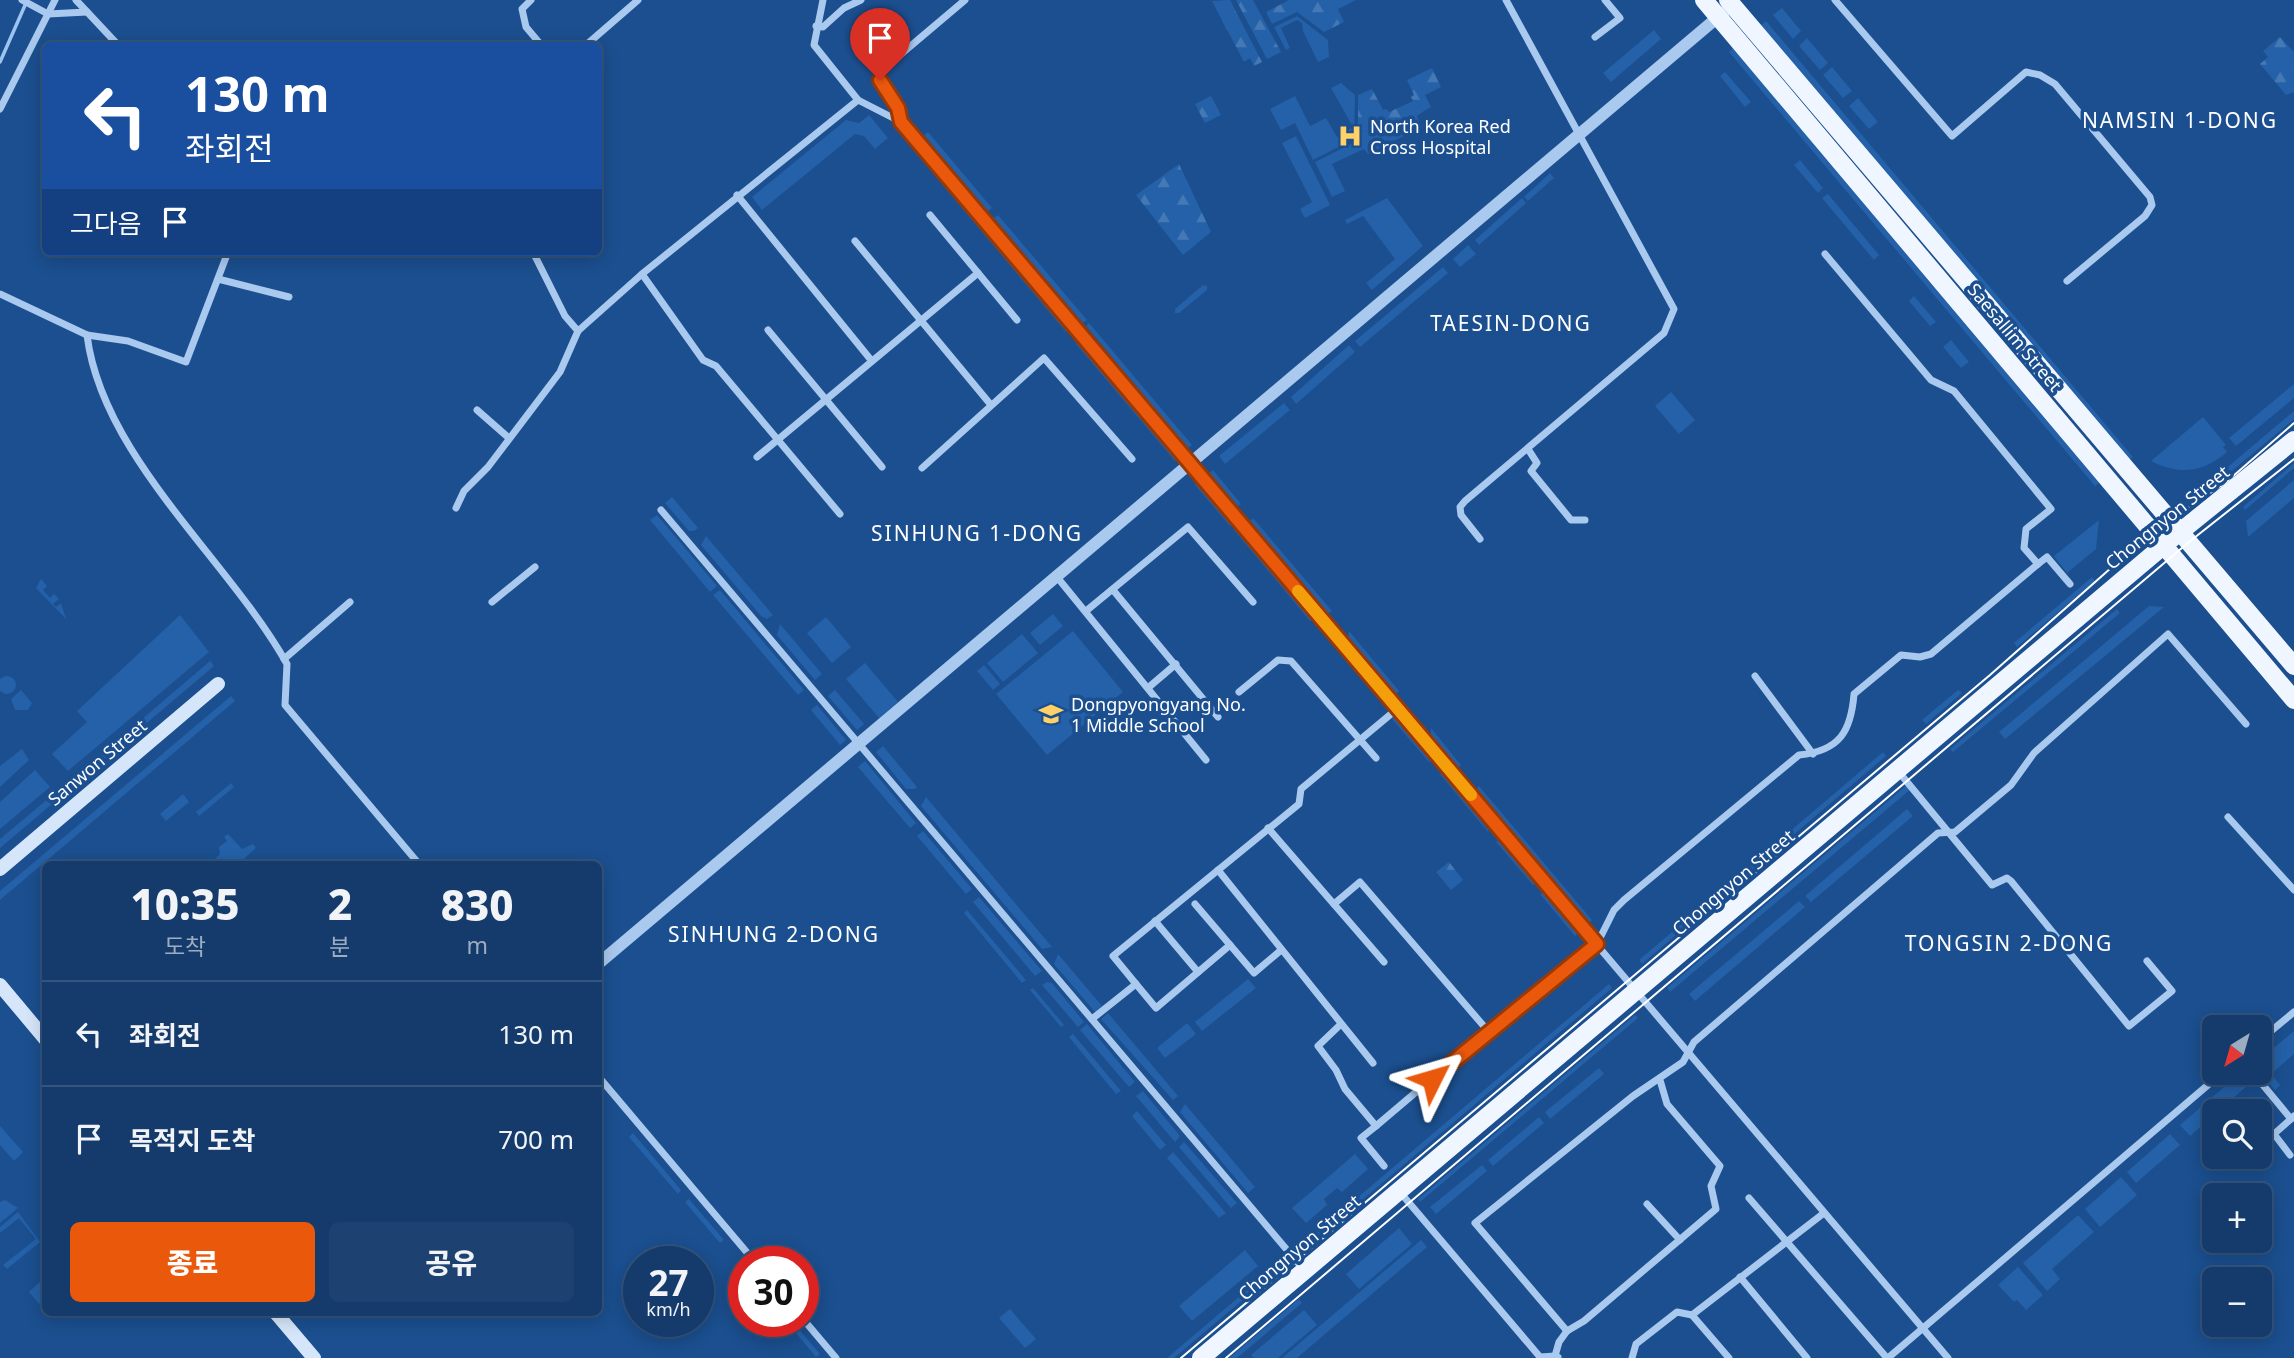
<!DOCTYPE html>
<html lang="ko">
<meta charset="utf-8">
<style>
body{margin:0;font-family:"Noto Sans","Noto Sans KR",sans-serif;background:#1d4271;color:#f1f3f6;height:100vh;display:flex;flex-direction:column;font-size:26px;white-space:nowrap}
*{box-sizing:border-box;margin:0}
p{font-size:23px;color:#9dadc1}
.icon{flex:none;width:38px;height:38px;fill:none;stroke:currentColor;stroke-width:2;stroke-linecap:round;stroke-linejoin:round}
.map{position:relative;flex:1;overflow:hidden}
.panel{position:absolute;left:42px;top:861px;width:560px;height:455px;display:flex;flex-direction:column;background:#143b6b;border-radius:10px;box-shadow:0 4px 18px #0003,0 0 0 2px #33557e}
.panel>*{flex:none}
.top-card{position:absolute;left:42px;top:42px;width:560px;height:214px;border-radius:10px;box-shadow:0 4px 18px #0003,0 0 0 2px #33557e;background:#1a4fa0;color:#fff;overflow:hidden}
.needle{width:46px;rotate:217deg}
.controls{position:absolute;left:2202px;top:1015px;display:grid;gap:14px}
.controls a{display:grid;place-items:center;width:70px;height:70px;border-radius:10px;background:#143b6b;box-shadow:0 4px 18px #0003,0 0 0 2px #33557e;font-size:35px}
.speed{position:absolute;left:623px;top:1246px;display:flex;gap:14px;font-size:35px;font-weight:700;text-align:center}
.speed>*{display:grid;place-content:center;width:91px;height:91px;border-radius:50%;background:#143b6b;box-shadow:0 4px 18px #0003,0 0 0 2px #33557e;line-height:1}
.speed small{font-size:18px;font-weight:400}
.speed .limit{border:10px solid #d22;background:#fff;color:#111}
.pin{position:absolute;display:grid;place-items:center;width:60px;height:60px;color:#fff;margin:-72px -30px;border-radius:50% 50% 50% 0;rotate:-45deg;box-shadow:0 0 7px #0007}
.pin .icon{rotate:45deg}
.me{position:absolute;width:77px;margin:-38px;rotate:50deg;stroke-linejoin:round;filter:drop-shadow(0 0 5px #0008)}
.turn{display:flex;align-items:center;gap:24px;height:147px;padding:0 28px;font-size:32px}
.turn .icon{width:91px;height:91px;stroke-width:2.5}
.turn b{display:block;font-size:49px;line-height:60px}
.then{display:flex;align-items:center;height:66px;padding:0 28px;background:#0003;gap:14px;font-size:26px}
.eta{display:flex;justify-content:space-evenly;align-items:center;height:119px;text-align:center}
.eta b{font-size:42px;font-weight:800;line-height:49px}
.primary-button{display:flex;gap:14px;margin-top:auto;padding:14px 28px}
.primary-button a{flex:1;height:80px;border-radius:10px;background:#ea580c;color:#fff;font-size:28px;font-weight:800;line-height:80px;text-align:center}
.primary-button a+a{background:#1d4271;color:#f1f3f6}
ul{padding:0;list-style:none}
li{display:flex;align-items:center;gap:21px;height:105px;padding:0 28px;border-top:2px solid #33557e}
li div{flex:1}
li b{display:block;font-size:26px}
li em{font-style:normal}
.map>svg:first-child{display:block}
.green{fill:#2461a8}
.forest{fill:url(#forest-firs)}
.lines{fill:none;stroke-linecap:round;stroke-linejoin:round}
.stream{stroke:#9cc4f0;stroke-width:3.5}
.minor{stroke:#a9c9ee;stroke-width:7}
.tertiary{stroke:#a9c9ee;stroke-width:12}
.secondary{stroke:#d6e6fa;stroke-width:14}
.primary{stroke:#f0f6ff;stroke-width:18}
.tram{stroke:#fff;stroke-width:2}
.route-casing{stroke:#983908;stroke-width:18}
.route{stroke:#ea580c;stroke-width:12}
.slow{stroke:#f59e0b;stroke-width:12}
.labels{text-anchor:middle;dominant-baseline:central;stroke-width:7;stroke-linejoin:round;paint-order:stroke}
.poi-label{font-size:18px;fill:#fff;stroke:#1b4f8f;text-anchor:start}
.street-label{font-size:18px;fill:#fff;stroke:#1b4f8f}
.quarter-label{font-size:21px;letter-spacing:2px;fill:#fff;stroke:#1b4f8f}
</style>
<div class="map">
<svg width="2294" height="1358" viewBox="0 0 2294 1358">
<defs>
<pattern id="forest-firs" width="22" height="20" patternUnits="userSpaceOnUse" patternTransform="scale(1.75)"><rect width="22" height="20" fill="#2461a8"/><path d="M5 1l3.5 6h-7zM16 11l3.5 6h-7z" fill="#4579b5"/></pattern>
</defs>
<rect width="100%" height="100%" fill="#1b4f8f"/>
<g class="green">
<polygon points="1782,8 1801,31 1793,39 1773,15"/>
<polygon points="1297,16 1328,40 1329,57 1318,62 1303,31 1302,23 1297,20 1281,28 1290,48 1286,50 1274,27"/>
<polygon points="1766,21 2133,457 2126,462 1759,27"/>
<polygon points="1654,30 1661,39 1611,82 1603,73"/>
<polygon points="1807,38 1828,63 1820,70 1799,46"/>
<polygon points="1733,48 2099,483 2095,486 1729,52"/>
<polygon points="1832,67 1852,91 1843,98 1823,75"/>
<polygon points="1725,72 1751,102 1745,107 1720,76"/>
<polygon points="1341,83 1355,95 1354,139 1313,160 1295,123 1281,130 1270,109 1295,96 1310,126 1326,118 1337,137 1353,127 1331,88"/>
<polygon points="1858,98 1878,122 1869,129 1849,106"/>
<polygon points="1416,114 1422,127 1368,154 1364,149 1332,164 1345,191 1332,197 1315,162 1357,141 1358,133 1377,127 1392,131"/>
<polygon points="869,115 888,138 875,149 864,136 855,134 762,210 752,197 846,120 859,123"/>
<polygon points="928,132 992,208 988,211 924,135"/>
<polygon points="1296,136 1330,205 1305,218 1300,209 1312,202 1282,143"/>
<polygon points="1800,160 1823,188 1818,193 1794,165"/>
<polygon points="1550,173 1554,178 1528,201 1524,197"/>
<polygon points="939,175 1069,329 1066,332 936,177"/>
<polygon points="1828,194 1879,255 1874,260 1822,198"/>
<polygon points="1387,198 1423,246 1372,290 1366,283 1395,259 1363,216 1347,224 1345,220"/>
<polygon points="1522,198 1526,203 1479,245 1475,240"/>
<polygon points="998,215 1087,320 1083,323 994,218"/>
<polygon points="1468,245 1476,254 1460,267 1453,259"/>
<polygon points="1443,267 1448,273 1360,347 1355,341"/>
<polygon points="1203,285 1207,286 1207,290 1179,313 1175,313 1175,309"/>
<polygon points="1914,296 1936,322 1930,326 1909,301"/>
<polygon points="1089,323 1192,445 1188,448 1086,326"/>
<polygon points="1951,340 1969,362 1961,368 1943,347"/>
<polygon points="1079,341 1178,458 1175,461 1076,344"/>
<polygon points="1349,345 1355,352 1296,404 1291,397"/>
<polygon points="2294,384 2294,398 2236,446 2229,438"/>
<polygon points="1671,392 1695,420 1679,434 1655,406"/>
<polygon points="1284,403 1290,410 1225,464 1219,456"/>
<polygon points="2294,411 2294,419 2220,481 2217,476"/>
<path d="M2203 417 2226 445 2223 447 2227 452C2204 472 2180 476 2151 461Z"/>
<polygon points="2294,463 2294,468 2245,510 2243,507"/>
<polygon points="1213,470 1241,504 1238,506 1209,473"/>
<polygon points="2294,480 2294,498 2248,537 2246,521"/>
<polygon points="1198,482 1233,523 1230,526 1195,485"/>
<polygon points="672,497 698,528 694,531 689,531 665,503"/>
<polygon points="657,515 717,586 710,592 650,520"/>
<polygon points="1253,518 1332,611 1328,614 1250,521"/>
<polygon points="2099,520 2096,549 2067,573 2054,556"/>
<polygon points="1237,528 1313,619 1310,621 1234,530"/>
<polygon points="706,536 773,615 767,619 761,616 701,545"/>
<polygon points="2092,577 2095,581 2017,647 2014,643"/>
<polygon points="41,579 47,586 43,590 50,598 54,594 59,599 53,604 56,607 61,603 66,619 36,588"/>
<polygon points="720,590 804,690 798,695 713,595"/>
<polygon points="2149,606 2164,607 2005,739 1999,732"/>
<polygon points="2117,609 2120,613 1953,752 1950,749"/>
<polygon points="1053,614 1063,626 1040,645 1030,633"/>
<polygon points="180,615 209,652 68,771 52,754 87,722 77,711"/>
<polygon points="826,617 851,647 832,663 807,633"/>
<polygon points="780,624 822,674 815,680 777,635"/>
<polygon points="1073,631 1123,692 1047,755 996,694"/>
<polygon points="1349,631 1399,691 1396,694 1348,637"/>
<polygon points="1022,634 1038,653 1003,682 987,663"/>
<polygon points="210,661 214,666 82,778 72,779"/>
<polygon points="865,663 898,702 879,718 846,679"/>
<polygon points="984,665 1000,684 993,690 977,671"/>
<circle cx="7" cy="685" r="9"/>
<polygon points="21,690 32,703 28,710 15,710 11,699"/>
<polygon points="835,690 864,724 857,730 828,696"/>
<polygon points="1958,690 1962,693 1926,724 1922,720"/>
<polygon points="231,696 235,701 0,900 0,891"/>
<polygon points="817,705 846,740 840,745 811,710"/>
<polygon points="1396,716 1432,759 1429,762 1392,719"/>
<polygon points="1431,728 1461,765 1458,768 1431,736"/>
<polygon points="883,746 917,787 915,789 906,789 876,752"/>
<polygon points="22,749 29,760 0,787 0,766"/>
<polygon points="1883,752 1886,756 1642,964 1639,960"/>
<polygon points="865,761 916,823 910,828 858,767"/>
<polygon points="35,770 50,787 0,829 0,802"/>
<polygon points="1439,773 1445,775 1489,831 1488,832"/>
<polygon points="231,783 234,787 199,816 196,812"/>
<polygon points="1907,785 1911,789 1670,992 1667,988"/>
<polygon points="1479,786 1592,920 1589,923 1476,789"/>
<polygon points="56,792 52,804 0,848 0,839"/>
<polygon points="183,794 189,802 166,821 160,814"/>
<polygon points="926,797 1052,947 1042,949 921,806"/>
<polygon points="1907,809 1913,816 1811,902 1805,896"/>
<polygon points="923,831 972,889 966,894 917,836"/>
<polygon points="228,834 242,849 253,844 256,848 238,864 201,864 207,859 213,861 220,854 219,847 227,841 224,837"/>
<polygon points="1499,840 1536,883 1533,885 1496,842"/>
<polygon points="1544,893 1579,933 1575,936 1540,894"/>
<polygon points="979,897 1042,971 1035,976 973,902"/>
<polygon points="1799,901 1805,907 1695,1001 1689,994"/>
<polygon points="967,910 1026,980 1022,983 964,913"/>
<polygon points="1058,954 1102,1006 1095,1012 1054,964"/>
<polygon points="1248,979 1256,988 1202,1031 1195,1022"/>
<polygon points="1047,982 1052,983 1084,1022 1078,1027 1042,985"/>
<polygon points="1609,984 1612,988 1314,1241 1311,1237"/>
<polygon points="1033,988 1064,1025 1061,1027 1030,990"/>
<polygon points="1108,1013 1178,1096 1173,1100 1101,1019"/>
<polygon points="1635,1015 1638,1018 1420,1202 1418,1199"/>
<polygon points="1187,1023 1196,1034 1165,1058 1157,1048"/>
<polygon points="1087,1024 1135,1082 1129,1087 1080,1030"/>
<polygon points="2294,1031 2294,1054 2271,1074 2280,1085 2275,1090 2259,1071 2259,1060"/>
<polygon points="1073,1034 1121,1091 1116,1094 1069,1037"/>
<polygon points="1599,1068 1604,1074 1550,1119 1545,1112"/>
<polygon points="2238,1075 2247,1086 2218,1111 2214,1111 2214,1115 2190,1136 2180,1125"/>
<polygon points="1143,1091 1180,1136 1175,1142 1136,1096"/>
<polygon points="1185,1104 1255,1187 1248,1193 1180,1112"/>
<polygon points="1137,1111 1166,1145 1160,1150 1132,1116"/>
<polygon points="1539,1117 1544,1123 1493,1166 1488,1160"/>
<polygon points="0,1126 23,1152 14,1161 0,1145"/>
<polygon points="633,1133 681,1190 678,1194 629,1137"/>
<polygon points="2170,1134 2180,1145 2136,1183 2127,1172"/>
<polygon points="1184,1142 1237,1203 1231,1208 1179,1147"/>
<polygon points="1173,1152 1226,1213 1219,1218 1167,1158"/>
<polygon points="1355,1154 1368,1169 1342,1192 1337,1188 1324,1199 1327,1205 1306,1223 1292,1208"/>
<polygon points="1482,1165 1487,1171 1436,1214 1430,1207"/>
<polygon points="2121,1177 2137,1195 2100,1227 2085,1209"/>
<polygon points="689,1199 724,1240 720,1243 685,1202"/>
<polygon points="5,1200 18,1208 0,1223 0,1202"/>
<polygon points="18,1212 40,1242 7,1269 3,1265 36,1239 19,1218 0,1233 0,1227"/>
<polygon points="2078,1215 2094,1232 2052,1269 2060,1279 2047,1291 2023,1263"/>
<polygon points="1399,1228 1412,1244 1359,1289 1346,1274"/>
<polygon points="1421,1240 1427,1247 1297,1358 1282,1358"/>
<polygon points="1245,1250 1258,1266 1192,1321 1179,1306"/>
<polygon points="2018,1267 2043,1295 2026,1310 2017,1300 2014,1302 1998,1285"/>
<polygon points="1273,1268 1276,1272 1174,1358 1167,1358"/>
<polygon points="45,1277 45,1299 39,1304 29,1292"/>
<polygon points="1299,1299 1302,1303 1237,1358 1229,1358"/>
<polygon points="1010,1309 1036,1339 1025,1348 999,1318"/>
<polygon points="1304,1310 1317,1325 1278,1358 1254,1358 1251,1355"/>
<polygon points="786,1321 792,1321 820,1354 816,1357"/>
</g>
<g class="forest">
<polygon points="1230,0 1262,62 1254,66 1250,58 1244,62 1212,1"/>
<polygon points="1236,0 1253,0 1281,52 1267,59"/>
<polygon points="1289,0 1356,0 1338,9 1344,22 1324,32 1297,12 1272,24 1266,12"/>
<polygon points="2280,37 2294,52 2294,92 2286,95 2260,64 2268,57 2263,51"/>
<path d="M1432 68 1441 87 1425 95 1431 107C1416 114 1392 140 1376 127L1358 133V95L1372 89 1383 110 1387 109 1389 112 1413 101 1411 97 1414 95 1407 80Z"/>
<polygon points="1211,96 1221,115 1205,123 1195,104"/>
<polygon points="1179,164 1211,232 1183,255 1136,195"/>
<polygon points="1449,862 1463,880 1451,890 1436,872"/>
</g>
<g class="lines">
<polyline class="stream" points="0,62 26,3"/>
<g class="minor">
<polyline points="22,0 48,14 87,12"/>
<polyline points="76,0 119,46"/>
<polyline points="531,0 522,9 526,27 542,46"/>
<polyline points="823,0 814,45 858,100"/>
<polyline points="1835,0 1952,136 2026,72 2040,75 2055,84 2150,197 2152,205 2145,216 2067,281"/>
<polyline points="816,26 823,27 844,8 861,0"/>
<polyline points="1595,37 1620,18 1605,0"/>
<polyline points="585,46 638,0"/>
<polyline points="0,109 55,0"/>
<path d="M901 122C898 104 880 89 881 71L965 0"/>
<polyline points="737,195 871,360"/>
<polyline points="930,215 1017,320"/>
<polyline points="855,241 991,405"/>
<polyline points="533,252 565,316 578,331"/>
<polyline points="642,274 703,360 716,366 840,514"/>
<polyline points="218,279 289,297"/>
<polyline points="0,294 87,335 128,341 186,362 228,252"/>
<polyline points="768,330 882,467"/>
<path d="M87 335C102 457 229 560 287 664L285 705 419 864"/>
<polyline points="477,410 509,438"/>
<polyline points="1528,449 1537,463 1531,471 1571,520 1585,520"/>
<polyline points="757,457 978,273"/>
<polyline points="922,468 1044,358 1132,459"/>
<polyline points="456,508 464,491 488,467 560,372 578,331 642,274 858,100 901,122 1193,463 1336,638 1948,1358"/>
<polyline points="661,510 1304,1270"/>
<polyline points="1480,539 1461,515 1460,507 1465,501 1664,333 1674,309 1506,0"/>
<polyline points="2038,564 2047,557 2070,584"/>
<polyline points="1057,577 1206,760"/>
<polyline points="1113,590 1218,717"/>
<polyline points="492,602 535,567"/>
<polyline points="1086,611 1188,527 1253,602"/>
<polyline points="284,659 350,602"/>
<polyline points="1755,676 1813,754"/>
<polyline points="1149,687 1176,664"/>
<polyline points="1239,692 1278,660 1291,661 1376,758"/>
<polyline points="1898,771 1992,885 2007,878 2011,881 2129,1026 2172,991 2147,961"/>
<polyline points="2228,817 2294,890"/>
<polyline points="1268,828 1384,962"/>
<polyline points="1218,870 1373,1063"/>
<polyline points="1195,904 1254,973 1280,951"/>
<path d="M1334 904 1360 882 1488 1031 1597 944 1614 910 1624 900 1799 755C1840 751 1851 731 1854 694L1901 655 1920 657 1931 654 2038 564 2024 548 2026 529 2051 509 1954 391 1931 380 1825 254"/>
<polyline points="1155,921 1198,972"/>
<polyline points="1136,984 1156,1008 1230,945"/>
<polyline points="1092,1019 1136,984 1113,956 1299,804 1301,789 1397,709"/>
<polyline points="1340,1025 1318,1046 1336,1070 1345,1089 1376,1126 1361,1138 1384,1166"/>
<polyline points="2259,1041 2294,1012"/>
<polyline points="2253,1073 2291,1119 2294,1116"/>
<polyline points="598,1076 755,1262"/>
<polyline points="1660,1080 1667,1104 1720,1166 1711,1186 1716,1209 1584,1321 1567,1331 1475,1223 1633,1096 1683,1062 1694,1042 1938,833 1955,832 2011,785 2034,753 2168,634 2246,724"/>
<polyline points="1376,1126 1488,1031"/>
<polyline points="2290,1155 2274,1134 2291,1119"/>
<polyline points="1399,1191 1540,1357 1555,1356"/>
<polyline points="1749,1198 1887,1358"/>
<polyline points="1647,1204 1680,1240"/>
<polyline points="1740,1277 1807,1358"/>
<polyline points="1692,1315 1824,1213"/>
<polyline points="803,1319 836,1358"/>
<polyline points="1558,1357 1555,1356 1559,1342 1567,1331"/>
<polyline points="1632,1358 1636,1344 1677,1312 1692,1315 1729,1358"/>
<polyline points="1888,1358 2222,1073"/>
</g>
<polyline class="tertiary" points="598,964 1724,12"/>
<g class="secondary">
<polyline points="0,869 218,684"/>
<polyline points="0,985 46,1040"/>
<polyline points="275,1312 314,1358"/>
</g>
<g class="primary">
<polyline points="1704,0 2294,700"/>
<polyline points="1728,0 2294,666"/>
<polyline points="1201,1358 2170,540 2294,440"/>
</g>
<g class="tram">
<polyline points="1181,1358 1990,675 2129,552 2169,520 2224,484 2294,423"/>
<polyline points="1226,1358 2189,542 2294,459"/>
</g>
</g>
<g class="lines">
<g class="route-casing">
<path id="route" d="M880 80 898 108 901 122C1134 395 1364 671 1597 944L1432 1079"/>
</g>
<use href="#route" class="route"/>
<polyline class="slow" points="1298,591 1471,795"/>
</g>
<defs>
<g id="hospital-bare" transform="scale(1.89)"><path d="M-5-5h3v3.5h4V-5h3V5h-3V1.5h-4V5h-3Z" fill="#ffd166" stroke="#1b4f8f" stroke-width="2.5" paint-order="stroke"/></g>
<g id="school-bare" transform="scale(1.89)"><path d="M0-5L7-2L0 1L-7-2ZM-4 1L0 2.5L4 1V4Q0 6-4 4Z" fill="#ffd166" stroke="#1b4f8f" stroke-width="2.5" paint-order="stroke"/></g>
</defs>
<g fill-rule="evenodd">
<use href="#hospital-bare" x="1350" y="136"/>
<use href="#school-bare" x="1051" y="714"/>
</g>
<g class="labels">
<g class="poi-label">
<text x="1370" y="126">North Korea Red<tspan x="1370" dy="21">Cross Hospital</tspan></text>
<text x="1071" y="704">Dongpyongyang No.<tspan x="1071" dy="21">1 Middle School</tspan></text>
</g>
<g class="street-label">
<text transform="translate(2015 337) rotate(50)">Saesallim Street</text>
<text transform="translate(2167 517) rotate(-39)">Chongnyon Street</text>
<text transform="translate(97 762) rotate(-40)">Sanwon Street</text>
<text transform="translate(1733 882) rotate(-40)">Chongnyon Street</text>
<text transform="translate(1299 1247) rotate(-40)">Chongnyon Street</text>
</g>
<g class="quarter-label">
<text x="2180" y="120">NAMSIN 1-DONG</text>
<text x="1511" y="323">TAESIN-DONG</text>
<text x="977" y="533">SINHUNG 1-DONG</text>
<text x="774" y="934">SINHUNG 2-DONG</text>
<text x="2009" y="943">TONGSIN 2-DONG</text>
</g>
</g>
</svg>
<div class="controls">
<a><svg class="needle" viewBox="-14 -14 28 28"><path d="M0-13l5 13h-10z" fill="#e53935"/><path d="M0 13l5-13h-10z" fill="#9dadc1"/></svg></a>
<a><svg class="icon" aria-label="search" viewBox="0 0 24 24"><circle cx="10" cy="10" r="6"/><path d="M15 15l6 6"/></svg></a>
<a>+</a>
<a>−</a>
</div>
<div class="speed"><div>27<small>km/h</small></div><div class="limit">30</div></div>
<div class="pin" style="left:880px;top:80px;background:#d93025"><svg class="icon" aria-label="arrive" viewBox="0 0 24 24"><path d="M6 21V4h12l-3 4 3 4H6"/></svg></div>
<svg class="me" style="left:1432px;top:1079px" viewBox="-20 -20 40 40"><path d="M0-17L14 15 0 8-14 15z" fill="#ea580c" stroke="#fff" stroke-width="4"/></svg>
<div class="top-card">
<div class="turn"><svg class="icon" aria-label="left" viewBox="0 0 24 24"><path d="M17 20v-9H6M10 6l-5 5 5 5"/></svg><div><b>130 m</b>좌회전</div></div>
<div class="then">그다음<svg class="icon" aria-label="arrive" viewBox="0 0 24 24"><path d="M6 21V4h12l-3 4 3 4H6"/></svg></div>
</div>
<section class="panel">
<div class="eta">
<div><b>10:35</b><p>도착</p></div>
<div><b>2</b><p>분</p></div>
<div><b>830</b><p>m</p></div>
</div>
<ul>
<li><svg class="icon" aria-label="left" viewBox="0 0 24 24"><path d="M17 20v-9H6M10 6l-5 5 5 5"/></svg><div><b>좌회전</b></div><em>130 m</em></li>
<li><svg class="icon" aria-label="arrive" viewBox="0 0 24 24"><path d="M6 21V4h12l-3 4 3 4H6"/></svg><div><b>목적지 도착</b></div><em>700 m</em></li>
</ul>
<div class="primary-button"><a>종료</a><a>공유</a></div>
</section>
</div>
